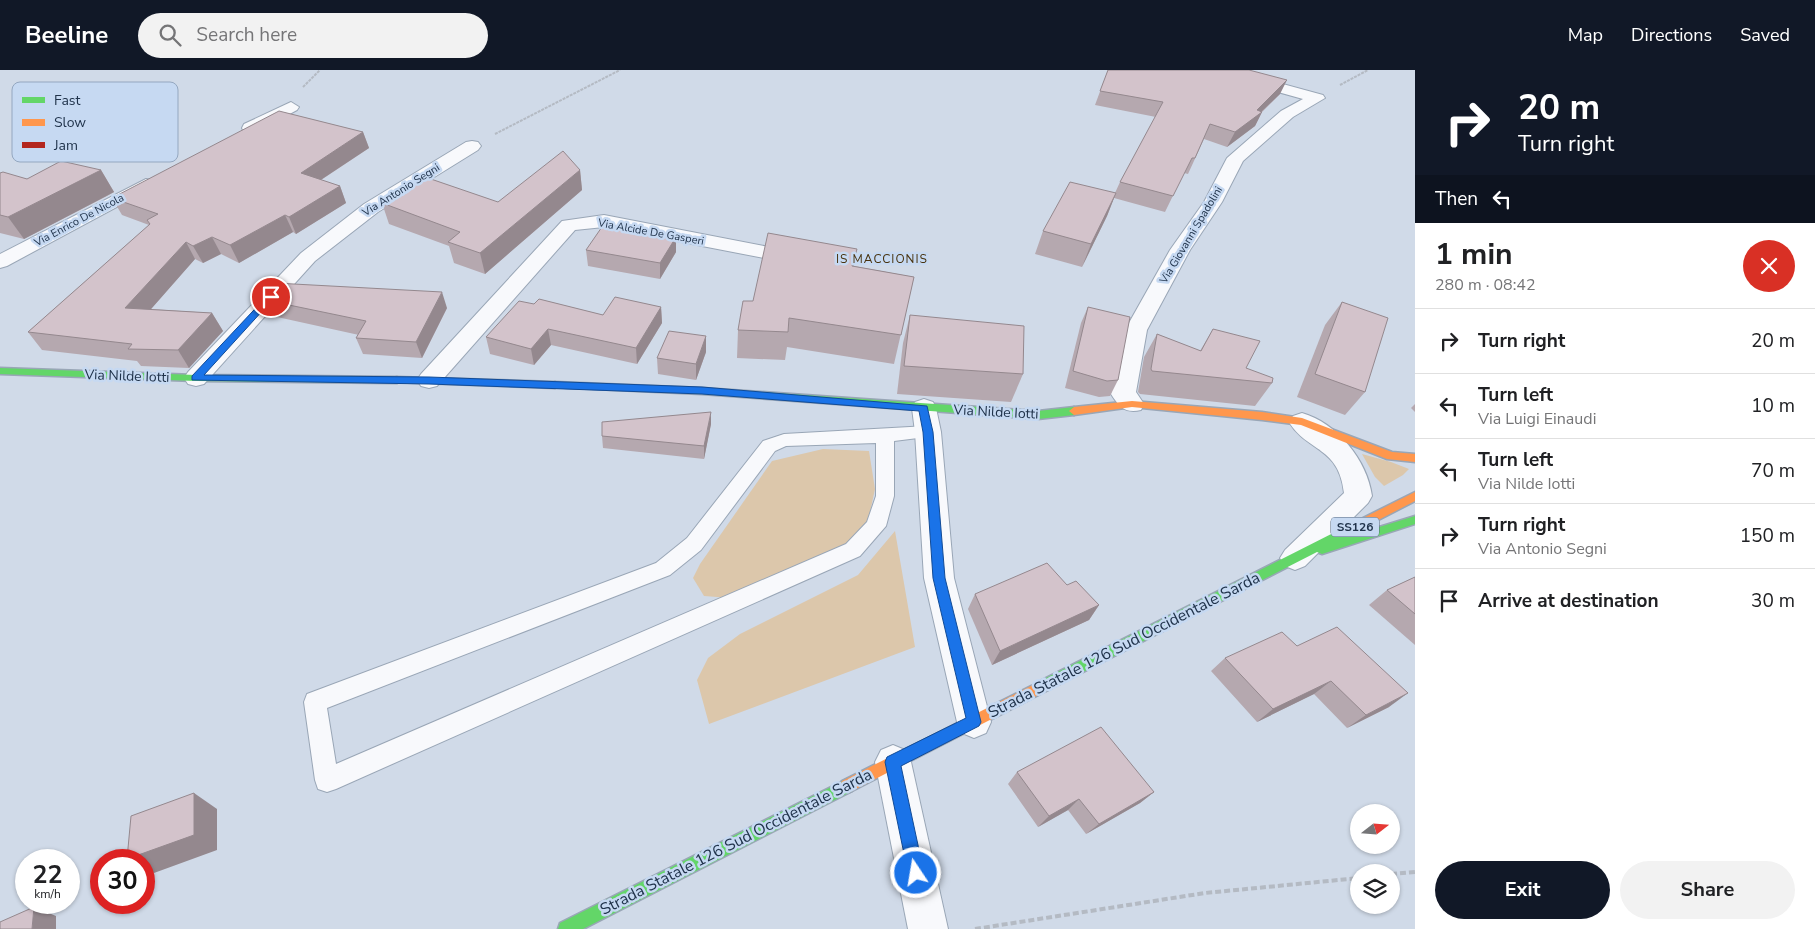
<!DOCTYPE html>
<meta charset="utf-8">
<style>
body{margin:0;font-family:"Nunito Sans",sans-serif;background:#f2f2f2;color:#202124;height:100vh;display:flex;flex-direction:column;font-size:19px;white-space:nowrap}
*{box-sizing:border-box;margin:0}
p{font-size:16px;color:#757577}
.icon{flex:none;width:28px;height:28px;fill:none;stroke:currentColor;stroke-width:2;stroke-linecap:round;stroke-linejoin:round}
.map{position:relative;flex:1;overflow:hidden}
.drawer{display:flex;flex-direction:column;background:#fff;width:400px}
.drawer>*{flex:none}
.hud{background:#111827;color:#fff;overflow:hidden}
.needle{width:32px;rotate:73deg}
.controls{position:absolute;left:1350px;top:734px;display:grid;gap:10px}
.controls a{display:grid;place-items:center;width:50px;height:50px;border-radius:50%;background:#fff;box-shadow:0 1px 4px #0004;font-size:25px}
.speed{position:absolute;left:15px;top:779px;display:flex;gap:10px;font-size:25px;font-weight:700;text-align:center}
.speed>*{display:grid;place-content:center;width:65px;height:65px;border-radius:50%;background:#fff;box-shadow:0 1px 4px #0004;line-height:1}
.speed small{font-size:12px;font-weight:400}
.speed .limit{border:8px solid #d22;background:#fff;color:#111}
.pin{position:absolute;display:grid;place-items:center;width:42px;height:42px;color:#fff;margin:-21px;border:2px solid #fff;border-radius:50%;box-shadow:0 1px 5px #0007}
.me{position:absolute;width:55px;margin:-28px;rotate:348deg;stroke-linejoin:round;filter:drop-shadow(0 0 4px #0008)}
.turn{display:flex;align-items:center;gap:18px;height:105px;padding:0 20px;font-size:22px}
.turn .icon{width:65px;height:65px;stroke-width:2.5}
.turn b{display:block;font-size:35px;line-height:42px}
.then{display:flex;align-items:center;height:48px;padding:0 20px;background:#0003;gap:10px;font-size:19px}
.round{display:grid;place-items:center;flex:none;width:52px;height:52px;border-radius:26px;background:#f2f2f2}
.summary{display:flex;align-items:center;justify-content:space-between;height:85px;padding:0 20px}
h1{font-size:30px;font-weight:700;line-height:38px}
.primary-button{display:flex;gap:10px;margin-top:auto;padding:10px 20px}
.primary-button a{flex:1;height:58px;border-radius:30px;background:#111827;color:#fff;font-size:20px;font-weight:700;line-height:58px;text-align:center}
.primary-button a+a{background:#f2f2f2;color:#202124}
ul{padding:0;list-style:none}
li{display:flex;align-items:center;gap:15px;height:65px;padding:0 20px;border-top:1px solid #e0e0e0}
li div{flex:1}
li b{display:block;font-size:19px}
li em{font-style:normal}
header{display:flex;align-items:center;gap:30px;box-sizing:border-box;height:70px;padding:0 25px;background:#111827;color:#fff}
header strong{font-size:24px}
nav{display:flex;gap:28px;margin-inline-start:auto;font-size:18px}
.search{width:350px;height:45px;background:#f2f2f2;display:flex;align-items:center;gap:12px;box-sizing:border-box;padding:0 18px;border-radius:28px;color:#757577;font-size:19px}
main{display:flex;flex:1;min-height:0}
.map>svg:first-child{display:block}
.green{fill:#dcc7ab}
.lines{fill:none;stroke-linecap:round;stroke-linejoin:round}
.lane-casing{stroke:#99a6b6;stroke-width:2}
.street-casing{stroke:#99a6b6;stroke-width:2}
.fast-casing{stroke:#99a6b6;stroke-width:3}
.slow-casing{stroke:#99a6b6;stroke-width:3}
.jam-casing{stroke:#99a6b6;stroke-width:3}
.path-far1{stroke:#b4bac3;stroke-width:2;stroke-dasharray:3 1;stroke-linecap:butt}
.path{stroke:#b4bac3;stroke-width:4;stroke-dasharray:6 3;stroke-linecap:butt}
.lane{fill:#f8f9fc;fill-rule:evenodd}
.street{fill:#f8f9fc;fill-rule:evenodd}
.fast{fill:#63d668;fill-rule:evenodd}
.slow{fill:#ff974d;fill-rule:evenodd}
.jam{fill:#b3261e;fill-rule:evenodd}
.wall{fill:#b5a8af}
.shaded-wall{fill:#94888e}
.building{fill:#d3c3cb;stroke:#94888e}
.route{fill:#1a73e8;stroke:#114b97}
.labels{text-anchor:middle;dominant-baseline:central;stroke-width:5;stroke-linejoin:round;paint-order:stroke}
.far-street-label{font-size:11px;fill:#20334b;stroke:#c6d9f2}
.far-neighbourhood-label{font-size:12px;letter-spacing:1px;fill:#48320d;stroke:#c6d9f2}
.shield{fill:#c6d9f2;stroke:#52657d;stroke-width:1}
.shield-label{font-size:12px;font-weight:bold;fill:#20334b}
.street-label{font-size:14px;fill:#20334b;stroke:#c6d9f2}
.near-street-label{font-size:16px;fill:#20334b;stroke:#c6d9f2}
.key{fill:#c6d9f2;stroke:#94a7c0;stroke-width:1}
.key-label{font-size:14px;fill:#20334b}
</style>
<header>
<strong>Beeline</strong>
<div class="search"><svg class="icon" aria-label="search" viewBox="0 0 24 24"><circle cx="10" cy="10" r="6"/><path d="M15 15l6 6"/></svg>Search here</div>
<nav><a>Map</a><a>Directions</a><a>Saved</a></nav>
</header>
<main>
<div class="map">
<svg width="1415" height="859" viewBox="0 0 1415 859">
<rect width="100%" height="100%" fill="#d0dae8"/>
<g class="green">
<polygon points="823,379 869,381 875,419 867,456 853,474 730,528 704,526 693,508 700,494 772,391"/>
<polygon points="1362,384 1391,392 1409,399 1403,405 1384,416 1375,407"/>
<polygon points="895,461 915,577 709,654 697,610 708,588 740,564 858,505"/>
</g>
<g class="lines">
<g class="lane-casing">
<path id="lane" d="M928 356 934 358 937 362 934 366 894 371V426L886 456 860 486 336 719 327 722 318 719 315 710 304 632 307 624 656 493 687 468 763 371 784 364ZM876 373V426L867 452 846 474 336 694 327 638 670 505 701 480 775 381 786 376Z"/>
</g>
<g class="street-casing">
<g id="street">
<path d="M1207 0H1231L1323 25 1325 28 1293 47 1243 91 1222 132 1190 180 1147 260 1136 322 1144 334 1141 340C1126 344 1119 337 1111 324L1125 260 1170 180 1204 132 1227 88 1281 41 1303 29 1209 3Z"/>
<polygon points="291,32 299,37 297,40 256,62 244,62 242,58 244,54"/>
<polygon points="472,71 478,72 481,76 478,80 378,142 315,191 204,314 196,316 188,314 184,308 188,302 301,183 364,134 466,72"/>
<polygon points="146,109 152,110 155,114 152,118 7,196 0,198 0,184"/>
<polygon points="604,145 800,183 807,185 810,189 807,193 800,195 604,157 575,160 437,316 429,318 421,316 417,310 421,304 562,151"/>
<polygon points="924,329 933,332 936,338 941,362 954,508 991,652 986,663 974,668 962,663 957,652 924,508 915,362 912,338 915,332"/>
<path d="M1302 343C1337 353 1367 390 1372 426L1368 433 1305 496 1295 500 1285 496 1280 488 1285 480 1344 423C1339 376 1307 382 1289 352L1293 346Z"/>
<polygon points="893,675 905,680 911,692 948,859 908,859 875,692 881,680"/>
</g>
</g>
<g class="fast-casing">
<g id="fast">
<polygon points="0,298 196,305 397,307 402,310 397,313 196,311 0,304"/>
<polygon points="555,312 702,318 1038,341 1074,337 1079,341 1074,345 1038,349 702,324 552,317 550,315"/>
<polygon points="1415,446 1415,454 1322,484 1317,482 1050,619 1045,621 1040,619 1038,615 1040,611 1351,454 1359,454 1361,457 1359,460 1347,467"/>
<polygon points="847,709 852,711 854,716 852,721 583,859 558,859 560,853"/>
</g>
</g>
<g class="slow-casing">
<g id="slow">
<polygon points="1132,331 1262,342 1302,348 1392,382 1415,384 1415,392 1387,389 1301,355 1262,350 1132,337 1074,345 1069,341 1074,337"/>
<polygon points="1415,422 1415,431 1359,460 1351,460 1349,457 1351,454"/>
<polygon points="1045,609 1050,611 1052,615 1050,619 852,721 847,723 842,721 840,716 842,711"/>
</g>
</g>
<g class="jam-casing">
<polygon id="jam" points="397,307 555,312 560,315 555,318 394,312 392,310 394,308"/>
</g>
<g class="path-far1">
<polyline points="1340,15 1368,0"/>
<polyline points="303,17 320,0"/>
<polyline points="495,64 620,0"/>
</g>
<g class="path">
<polyline points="1391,804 1415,802"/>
<polyline points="975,859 1205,823 1359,808"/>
</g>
<use href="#lane" class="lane"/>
<use href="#street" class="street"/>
<use href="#fast" class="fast"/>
<use href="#slow" class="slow"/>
<use href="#jam" class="jam"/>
</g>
<g class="wall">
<polygon points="1108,0 1280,24 1262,42 1255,56 1227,77 1204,69 1188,104 1184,103 1165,142 1114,128 1107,146 1082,197 1035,184 1043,161 1115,123 1120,112 1156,47 1095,35"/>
<polygon points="363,62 369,78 321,110 340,116 346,133 296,164 293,162 239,193 221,184 203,193 195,189 151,239 212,243 223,261 189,298 141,296 137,291 42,280 28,262 149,155 122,145 112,128"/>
<polygon points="101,100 114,122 107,126 24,169 0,163 0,103 27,109"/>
<polygon points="580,100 582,120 485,204 454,193 449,176 389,154 382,133 498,132"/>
<polygon points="676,167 676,182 660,209 588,196 586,180"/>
<polygon points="854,196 914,207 894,294 787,277 785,290 737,288 738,260 753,231"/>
<polygon points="260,229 447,238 422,288 363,284 356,268 359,265 268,245"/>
<polygon points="1342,232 1365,322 1345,345 1297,327 1325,255"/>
<polygon points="534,234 603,245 661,237 662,253 637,294 551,275 534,295 490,284 486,267"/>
<polygon points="1088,237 1118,310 1110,326 1099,327 1065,318 1081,253"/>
<polygon points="910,245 1023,304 1011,332 897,324 903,273"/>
<polygon points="1213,259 1246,298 1272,313 1255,336 1140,324 1138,322 1144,287 1157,264 1200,281"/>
<polygon points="706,266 706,282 696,310 658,304 657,288"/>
<polygon points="1415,334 1415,342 1411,338"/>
<polygon points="711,354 704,389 603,378 602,366"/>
<polygon points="1415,507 1415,575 1369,535 1387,520"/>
<polygon points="1067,515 1099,535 1089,550 992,595 968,539 975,524"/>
<polygon points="1297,576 1389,637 1347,658 1314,624 1257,652 1211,601 1225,588"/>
<polygon points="1017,702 1154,722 1140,733 1086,764 1068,740 1038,757 1008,714"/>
</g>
<g class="shaded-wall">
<polygon points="1287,10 1280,24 1261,42 1262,42 1255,56 1227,77 1235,62"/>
<polygon points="363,62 369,78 307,119 301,103"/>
<polygon points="101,100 114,122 24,169 8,147"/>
<polygon points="580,100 582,120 485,204 480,183"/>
<polygon points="340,116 346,133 296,164 289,147"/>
<polygon points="1116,123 1107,146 1082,197 1091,174"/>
<polygon points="285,145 293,162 239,193 230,175"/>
<polygon points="212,167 221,184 203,193 193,176"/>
<polygon points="676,167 676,182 660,209 660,193"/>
<polygon points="186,172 195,189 137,255 125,238"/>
<polygon points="857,179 852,207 852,196"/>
<polygon points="442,222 447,238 422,288 416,272"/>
<polygon points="661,237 662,253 637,294 636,278"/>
<polygon points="212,243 223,261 189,298 178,280"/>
<polygon points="548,259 551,275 534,295 531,279"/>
<polygon points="706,266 706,282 696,310 696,294"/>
<polygon points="711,342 711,354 704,389 704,376"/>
<polygon points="1099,535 1089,550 992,595 1000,581"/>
<polygon points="1331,611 1314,624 1257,652 1273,639"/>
<polygon points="1408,623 1389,637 1347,658 1366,645"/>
<polygon points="1154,722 1140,733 1086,764 1099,754"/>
<polygon points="194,723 217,739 217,780 154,803 144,798 144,790 127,789"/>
<polygon points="1079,729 1068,740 1038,757 1049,746"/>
<polygon points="34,837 56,846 56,859 32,859"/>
</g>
<g class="building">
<polygon points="1108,0 1249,0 1287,10 1257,40 1262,42 1235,62 1210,54 1195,88 1192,88 1173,126 1120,112 1163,32 1100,21"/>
<polygon points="279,41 363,62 301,103 340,116 289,147 285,145 230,175 212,167 193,176 186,172 125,238 212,243 178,280 128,279 132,274 28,262 150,154 147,150 158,144 112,128"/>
<polygon points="563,81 580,100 480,183 448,172 460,162 382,133 425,107 498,132"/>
<polygon points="61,91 101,100 8,147 0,145 0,103 3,102 27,109"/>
<polygon points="1070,112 1116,123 1091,174 1043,161"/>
<polygon points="604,154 676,167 660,193 586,180"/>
<polygon points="768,163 857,179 852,196 914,207 901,265 789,248 788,262 738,260 743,231 753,231"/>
<polygon points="275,213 442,222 416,272 356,268 366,251 260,229"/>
<polygon points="615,227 661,237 636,278 548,259 531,279 486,267 519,231 534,234 539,229 603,245"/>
<polygon points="1342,232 1388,248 1365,322 1315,304"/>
<polygon points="1088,237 1130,247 1118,310 1107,311 1073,301"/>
<polygon points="910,245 1024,256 1023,304 904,296"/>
<polygon points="1213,259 1260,271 1246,298 1273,308 1272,313 1152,301 1151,299 1157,264 1201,281"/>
<polygon points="669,261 706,266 696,294 657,288"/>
<polygon points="711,342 704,376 602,366 602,352"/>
<polygon points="1047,493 1067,515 1076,511 1099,535 1000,581 975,524"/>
<polygon points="1415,507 1415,544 1387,520"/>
<polygon points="1337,557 1408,623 1366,645 1331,611 1273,639 1225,588 1282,562 1297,576"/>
<polygon points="1101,657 1154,722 1099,754 1079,729 1049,746 1017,702"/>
<polygon points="194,723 194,765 127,789 131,746"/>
<polygon points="34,837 32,859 0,859 0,852"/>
</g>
<polygon class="route" points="268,225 275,227 204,305 429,307 702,317 927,336 933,362 945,508 981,652 979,656 901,696 924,803 922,809 916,811 911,809 908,803 885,692 887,687 966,648 933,508 923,362 919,341 702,324 429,314 192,310 192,306"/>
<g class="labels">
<g class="far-street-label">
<text transform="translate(401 120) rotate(-32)">Via Antonio Segni</text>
<text transform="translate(79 150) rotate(-28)">Via Enrico De Nicola</text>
<text transform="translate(651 162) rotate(10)">Via Alcide De Gasperi</text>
<text transform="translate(1191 165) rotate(-59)">Via Giovanni Spadolini</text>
</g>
<g class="far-neighbourhood-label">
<text x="882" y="189">IS MACCIONIS</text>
</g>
<rect class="shield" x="1331" y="447.5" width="48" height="19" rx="4"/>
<g class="shield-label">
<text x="1355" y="457">SS126</text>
</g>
<g class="street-label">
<text transform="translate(127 306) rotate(2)">Via Nilde Iotti</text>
<text transform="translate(996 342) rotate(3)">Via Nilde Iotti</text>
</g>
<g class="near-street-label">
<text transform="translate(1124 575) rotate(-27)">Strada Statale 126 Sud Occidentale Sarda</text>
<text transform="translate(736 772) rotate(-27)">Strada Statale 126 Sud Occidentale Sarda</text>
</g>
</g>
<rect x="12" y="12" width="166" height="80" rx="8" class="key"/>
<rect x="22" y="27" width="23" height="6" fill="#63d668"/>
<rect x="22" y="49" width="23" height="7" fill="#ff974d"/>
<rect x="22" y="72" width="23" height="6" fill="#b3261e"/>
<g class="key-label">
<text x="54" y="35">Fast</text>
<text x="54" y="57">Slow</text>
<text x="54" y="80">Jam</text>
</g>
</svg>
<div class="controls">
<a><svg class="needle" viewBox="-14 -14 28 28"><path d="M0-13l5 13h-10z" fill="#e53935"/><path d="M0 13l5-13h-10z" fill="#757577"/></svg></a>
<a><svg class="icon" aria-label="layers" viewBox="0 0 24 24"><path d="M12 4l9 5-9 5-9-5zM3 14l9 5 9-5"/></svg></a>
</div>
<div class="speed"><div>22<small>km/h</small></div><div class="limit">30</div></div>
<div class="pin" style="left:271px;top:227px;background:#d93025"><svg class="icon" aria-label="arrive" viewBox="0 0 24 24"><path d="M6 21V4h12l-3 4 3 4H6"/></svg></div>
<svg class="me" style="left:916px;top:803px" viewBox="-20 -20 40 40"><circle r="17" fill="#1a73e8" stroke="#fff" stroke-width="3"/><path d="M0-11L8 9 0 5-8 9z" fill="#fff"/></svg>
</div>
<section class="drawer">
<div class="hud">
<div class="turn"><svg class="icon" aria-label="right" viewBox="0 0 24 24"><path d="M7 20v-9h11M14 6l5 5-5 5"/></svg><div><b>20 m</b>Turn right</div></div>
<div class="then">Then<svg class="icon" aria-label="left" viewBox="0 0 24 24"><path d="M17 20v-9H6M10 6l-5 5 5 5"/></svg></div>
</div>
<div class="summary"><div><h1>1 min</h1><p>280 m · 08:42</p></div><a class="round" style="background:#d93025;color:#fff"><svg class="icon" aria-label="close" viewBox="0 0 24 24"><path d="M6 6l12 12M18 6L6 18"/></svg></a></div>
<ul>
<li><svg class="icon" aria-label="right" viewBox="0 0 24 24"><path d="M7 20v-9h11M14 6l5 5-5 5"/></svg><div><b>Turn right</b></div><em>20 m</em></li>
<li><svg class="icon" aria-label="left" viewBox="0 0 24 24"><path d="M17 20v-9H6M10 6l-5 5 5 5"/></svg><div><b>Turn left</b><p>Via Luigi Einaudi</p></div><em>10 m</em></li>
<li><svg class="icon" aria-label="left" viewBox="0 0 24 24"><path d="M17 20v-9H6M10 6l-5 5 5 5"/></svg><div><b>Turn left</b><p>Via Nilde Iotti</p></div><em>70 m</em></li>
<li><svg class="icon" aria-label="right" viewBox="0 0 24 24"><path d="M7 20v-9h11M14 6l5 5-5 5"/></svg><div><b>Turn right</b><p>Via Antonio Segni</p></div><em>150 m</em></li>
<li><svg class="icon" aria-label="arrive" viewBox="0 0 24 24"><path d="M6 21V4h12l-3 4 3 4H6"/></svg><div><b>Arrive at destination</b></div><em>30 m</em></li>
</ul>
<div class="primary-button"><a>Exit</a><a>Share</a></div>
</section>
</main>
